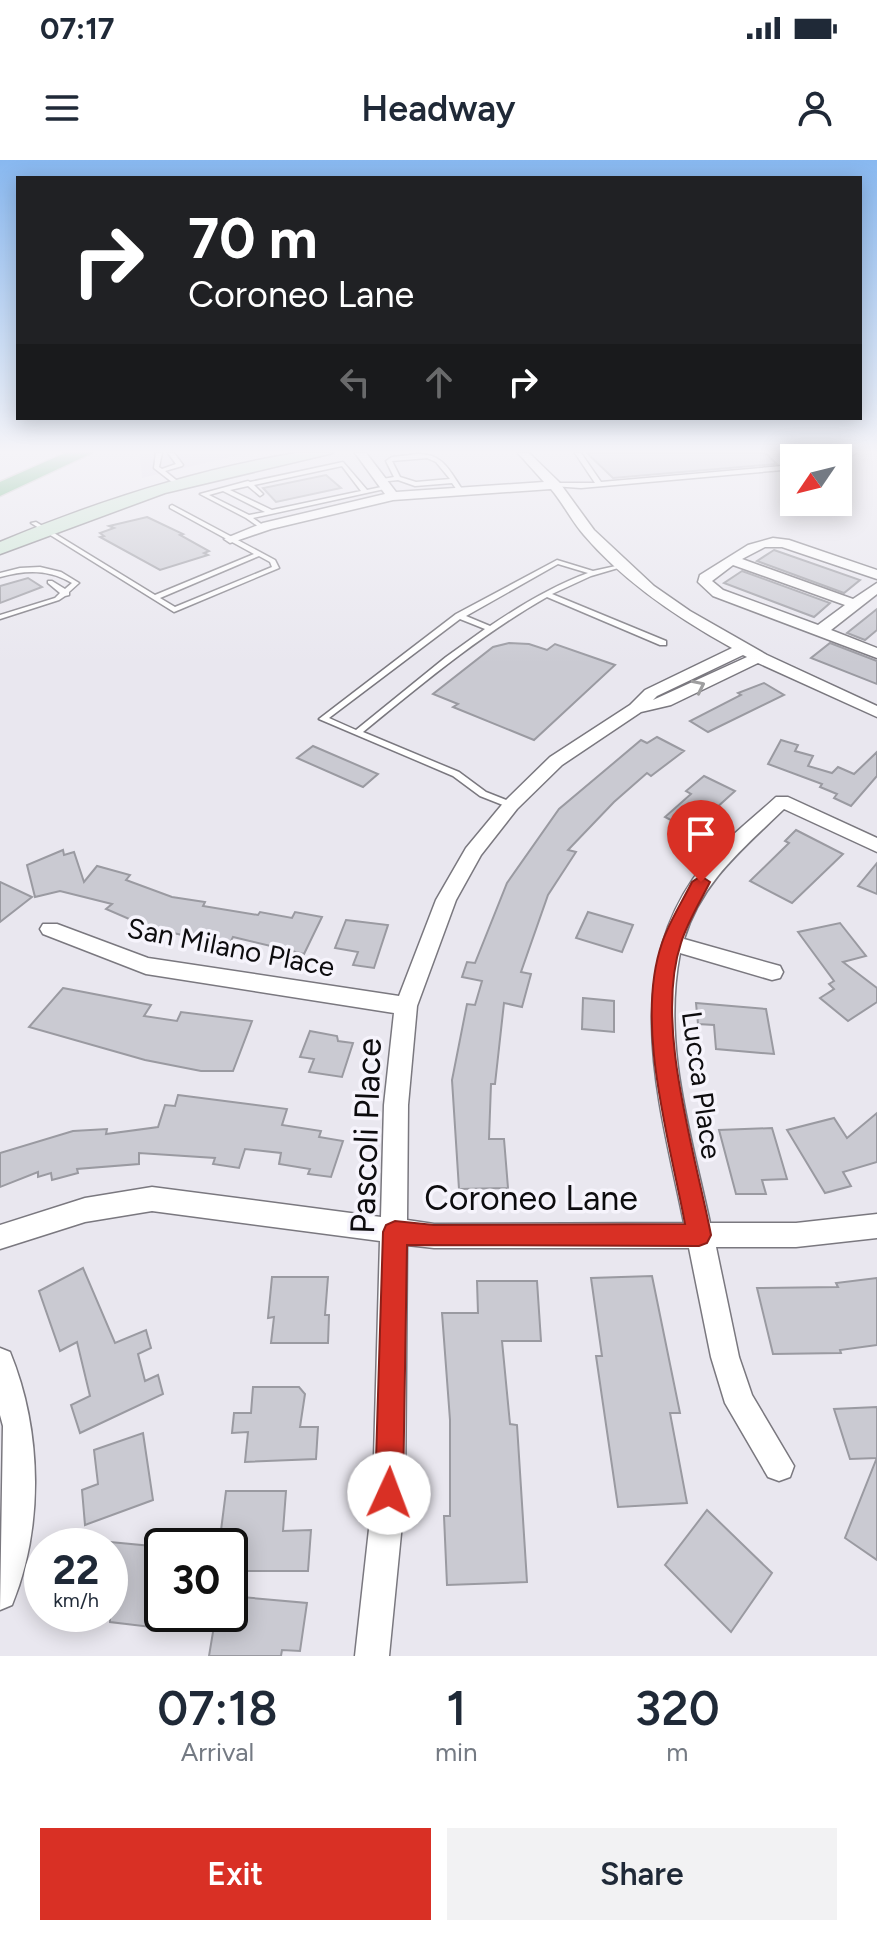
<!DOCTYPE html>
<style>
body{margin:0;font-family:Figtree,sans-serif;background:#f2f2f3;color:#1f2937;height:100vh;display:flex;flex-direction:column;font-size:30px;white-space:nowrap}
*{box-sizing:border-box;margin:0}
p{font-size:26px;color:#747a83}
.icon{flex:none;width:44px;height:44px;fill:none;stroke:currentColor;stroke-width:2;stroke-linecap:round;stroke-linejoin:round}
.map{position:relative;height:1496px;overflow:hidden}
.panel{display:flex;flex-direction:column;background:#fff;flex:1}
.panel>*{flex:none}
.top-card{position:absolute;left:16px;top:16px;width:846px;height:244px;border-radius:0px;box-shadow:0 4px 20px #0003;background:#202124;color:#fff;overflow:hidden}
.needle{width:52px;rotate:235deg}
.fabs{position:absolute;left:780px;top:284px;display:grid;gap:16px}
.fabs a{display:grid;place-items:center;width:72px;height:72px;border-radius:0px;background:#fff;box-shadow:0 4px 20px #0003;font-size:40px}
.speed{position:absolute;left:24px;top:1368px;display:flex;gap:16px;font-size:40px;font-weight:700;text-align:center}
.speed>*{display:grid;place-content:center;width:104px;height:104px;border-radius:50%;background:#fff;box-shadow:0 4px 20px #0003;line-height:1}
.speed small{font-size:20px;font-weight:400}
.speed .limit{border:4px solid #111;border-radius:12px;background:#fff;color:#111}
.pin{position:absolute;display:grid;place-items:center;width:68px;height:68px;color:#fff;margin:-82px -34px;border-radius:50% 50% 50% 0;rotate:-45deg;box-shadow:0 0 8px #0007}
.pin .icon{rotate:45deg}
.me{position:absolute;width:88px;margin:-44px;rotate:2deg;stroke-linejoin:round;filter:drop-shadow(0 0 6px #0008)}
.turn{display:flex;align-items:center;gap:28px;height:168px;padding:0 40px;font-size:36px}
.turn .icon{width:104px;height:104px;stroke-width:2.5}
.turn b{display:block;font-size:56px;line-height:68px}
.lanes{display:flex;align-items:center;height:76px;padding:0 40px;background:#0003;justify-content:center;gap:40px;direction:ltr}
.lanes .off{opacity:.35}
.eta{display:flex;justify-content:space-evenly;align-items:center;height:136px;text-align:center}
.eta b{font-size:48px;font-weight:600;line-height:56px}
.action{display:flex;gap:16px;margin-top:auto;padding:16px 40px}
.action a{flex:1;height:92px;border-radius:0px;background:#d93025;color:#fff;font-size:32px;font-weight:600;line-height:92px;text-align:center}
.action a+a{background:#f2f2f3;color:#1f2937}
.status{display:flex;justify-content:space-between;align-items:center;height:56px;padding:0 40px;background:#fff;direction:ltr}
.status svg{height:22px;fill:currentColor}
header{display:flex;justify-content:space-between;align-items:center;height:104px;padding:0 40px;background:#fff;font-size:36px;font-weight:600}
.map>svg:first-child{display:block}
.built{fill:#dedae9}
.building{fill:#cacad2;stroke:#9a9aa1;stroke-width:2}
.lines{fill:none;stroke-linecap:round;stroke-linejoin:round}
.lane-casing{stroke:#7a787f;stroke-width:3}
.street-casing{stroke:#7a787f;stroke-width:3}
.secondary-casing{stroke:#7a787f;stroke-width:3}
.highway-casing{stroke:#c5c5c5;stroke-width:3}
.lane{fill:#fff;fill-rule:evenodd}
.street{fill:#fff;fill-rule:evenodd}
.secondary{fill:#cbe6d3;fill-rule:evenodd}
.highway{fill:#52ab6c;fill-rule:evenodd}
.oneway{stroke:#9e9e9f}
.route{fill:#d93025;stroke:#8d1f18;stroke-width:2}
.labels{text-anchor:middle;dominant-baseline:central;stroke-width:7;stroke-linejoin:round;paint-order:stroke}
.street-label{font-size:28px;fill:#0d0c0e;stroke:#f6f4fc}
.near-street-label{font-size:34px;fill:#0d0c0e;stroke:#f6f4fc}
</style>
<div class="status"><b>07:17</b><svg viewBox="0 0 49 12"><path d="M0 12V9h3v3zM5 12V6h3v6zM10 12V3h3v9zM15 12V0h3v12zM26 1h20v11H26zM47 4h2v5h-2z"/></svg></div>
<header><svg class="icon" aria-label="menu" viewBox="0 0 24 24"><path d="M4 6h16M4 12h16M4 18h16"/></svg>Headway<svg class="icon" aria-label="person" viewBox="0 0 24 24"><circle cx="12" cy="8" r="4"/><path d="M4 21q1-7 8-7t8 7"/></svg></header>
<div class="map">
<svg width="877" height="1496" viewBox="0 0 877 1496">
<rect width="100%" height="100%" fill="#e9e7ef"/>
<polygon class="built" points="140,293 247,293 142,318"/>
<g class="building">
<polygon points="587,293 765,293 777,304 613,318"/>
<polygon points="326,315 341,328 276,342 263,328"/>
<polygon points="147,357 183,374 180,375 209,391 204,393 208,395 160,410 100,377 104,376 100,373 114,368 109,366"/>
<polygon points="774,390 860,420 844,433 757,401"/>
<polygon points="742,411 830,443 814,457 724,423"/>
<polygon points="28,418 42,427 0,443 0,426"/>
<polygon points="877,449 877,470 865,480 847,473"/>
<polygon points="509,483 529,484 547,490 555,484 615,505 534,580 453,547 458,544 433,534 493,487"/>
<polygon points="830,483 877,501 877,524 811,498"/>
<polygon points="764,523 784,535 708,572 690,561 741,535 738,533"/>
<polygon points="657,577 684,591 651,616 647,613 614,642 568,690 576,692 548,735 521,812 531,814 522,847 504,843 495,924 491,924 489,979 504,979 508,1028 459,1029 452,920 467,844 475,845 482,821 462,817 467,802 475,803 507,723 559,649 641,580 647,583"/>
<polygon points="781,580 798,585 795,591 813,596 808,606 832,613 838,607 854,614 877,592 877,616 851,646 834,638 837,634 820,627 822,624 768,604"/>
<polygon points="313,586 378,614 363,627 297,598"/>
<polygon points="704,616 735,631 714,650 725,655 702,676 665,657 691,634 686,631"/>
<polygon points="796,670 843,694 792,743 750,721 789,683 785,681"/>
<polygon points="63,690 64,695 74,692 84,722 97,706 130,715 126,720 172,737 205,742 203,746 258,755 260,752 292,758 295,752 322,757 304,794 233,777 229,785 150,768 106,749 112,744 60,731 35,737 27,705"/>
<polygon points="877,703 877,734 858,726"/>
<polygon points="0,722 32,737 0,762"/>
<polygon points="588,752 633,765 622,792 576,778"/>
<polygon points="346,760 388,765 374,808 353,805 358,792 335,788"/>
<polygon points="840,763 866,796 843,802 877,828 877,842 848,861 820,838 834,829 829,824 834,821 798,772"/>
<polygon points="63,828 151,845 144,856 177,861 181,852 252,861 233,911 201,911 145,900 29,867"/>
<polygon points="583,838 614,841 614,872 582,869"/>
<polygon points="696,843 766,849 774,894 716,889 714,865 698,864"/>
<polygon points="310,871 337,876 338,881 353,883 342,917 309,912 314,899 300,897"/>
<polygon points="178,935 287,949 282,965 321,971 319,977 343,981 331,1017 308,1014 310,1009 279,1004 281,993 245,989 239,1008 213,1004 215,998 139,993 139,1004 77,1009 78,1013 52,1020 51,1013 38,1017 38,1012 0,1027 0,993 73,971 107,969 106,974 158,967 165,945 175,946"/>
<polygon points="877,953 877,1002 843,1012 851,1026 825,1033 787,970 834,958 847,978"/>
<polygon points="772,968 787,1019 762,1020 766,1034 736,1034 719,970"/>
<polygon points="83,1108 115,1183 146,1170 151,1188 138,1194 145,1221 158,1215 163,1234 80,1273 71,1245 90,1236 77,1182 60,1191 39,1131"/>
<polygon points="652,1116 680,1253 670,1253 687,1343 618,1347 596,1196 602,1196 591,1118"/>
<polygon points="272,1117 328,1117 325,1155 329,1155 328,1183 271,1183 274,1157 268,1158"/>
<polygon points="877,1118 877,1185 840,1190 841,1193 773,1194 757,1128 838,1127 836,1123"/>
<polygon points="477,1121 537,1121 541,1181 502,1181 510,1264 517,1265 527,1422 447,1425 444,1356 450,1356 450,1260 442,1153 478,1153"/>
<polygon points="253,1227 299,1227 305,1234 300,1267 318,1267 316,1299 245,1302 248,1272 232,1273 234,1253 251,1253"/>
<polygon points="877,1247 877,1298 850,1299 834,1249"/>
<polygon points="143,1273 153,1340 85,1365 82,1330 98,1324 94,1290"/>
<polygon points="876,1300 877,1300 877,1400 845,1378"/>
<polygon points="226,1331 286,1331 283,1371 311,1370 308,1411 230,1411 230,1386 219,1386"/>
<polygon points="707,1350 772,1413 731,1472 665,1405"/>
<polygon points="110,1382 162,1387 162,1412 149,1412 148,1429 159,1430 151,1467 110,1462"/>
<polygon points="230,1436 307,1443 300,1491 282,1490 281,1496 209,1496 216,1454 230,1454"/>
</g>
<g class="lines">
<g class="lane-casing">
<g id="lane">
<polygon points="156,293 162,293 159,307 162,309 176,304 168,293 174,293 183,305 182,306 165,311 181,324 181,326 177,326 154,308"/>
<polygon points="575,293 581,293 601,322 794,305 794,309 581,328 553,326 553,324 555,323 595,323"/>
<polygon points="811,293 817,293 822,298 816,298"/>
<polygon points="848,293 856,293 838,303 838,299"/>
<path d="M418 294C443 294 449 310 462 329L461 330H457L452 323 415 326 398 320 380 322 377 320 394 317 386 301 392 297ZM427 298 436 302 450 319 416 322 400 317 392 301Z"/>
<path d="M343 302 367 330 386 326 389 328 253 358 264 366V368L262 369 246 358 200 334 248 321 250 322ZM342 306 361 331 272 350 230 330 248 326 260 336 263 334 254 325ZM223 331 265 352 249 355 209 335Z"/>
<path d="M172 345 275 400 279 408 174 452 31 363 36 362 155 435 254 394 170 348V346ZM259 396 270 402 272 407 175 447 160 438Z"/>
<path d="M557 400 593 411 625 404V406L591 416 552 434 666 481V485H660L547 437C480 475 422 524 363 572L459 612 486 632 514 643 516 645 514 647H508L480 636 453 616 319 559 456 454ZM558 404 588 413C553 426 521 445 490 466L466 456ZM460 459 485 469 446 497 356 570 329 558Z"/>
<path d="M40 407 61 412 79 423 69 432V435L65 436 59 440 0 459V455L55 438 60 433 48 423V421H52L65 429 72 423C48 409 26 410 0 417V413L20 408Z"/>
</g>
</g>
<g class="street-casing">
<g id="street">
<path d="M355 293H366L396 332 544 322 518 293H529L559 322 594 370 654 426 690 451 767 495 877 546V557L758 503 671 545 641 552 562 605 517 649 481 695 456 740 417 846 408 945 407 1060 434 1064 684 1063C661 948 621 824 693 719 715 687 748 663 776 637H788L877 678V692L784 649C743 689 701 722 684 779L780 806 783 812 780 818 772 820 680 793C662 885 691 974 710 1063H796L877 1054V1078L796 1087H716L739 1197 752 1235 794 1306 790 1317 779 1321 768 1317 725 1243 711 1197 689 1088H434L407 1085 405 1333 389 1496H355L373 1333 380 1081 152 1051 85 1062 0 1089V1065L85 1038 152 1027 381 1057 384 945 394 853 146 814 43 774 40 769 43 764H57L148 798 399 836 436 740 466 688 505 641 550 597 630 545 645 530 732 488C678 458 624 422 584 375 571 360 563 343 551 329L393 340 271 369 230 383 224 379 263 363 385 334ZM743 495 747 497 653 540 657 536Z"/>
<path d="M773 378 789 380 877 410V419L782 387H765L742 399 853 439 877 423V434L831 470 877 488V498L713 436 698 422 700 415 748 385ZM733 405 845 445 818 465 723 430 712 421Z"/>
<path d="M0 1188 10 1192C42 1270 44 1367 12 1445L0 1450 3 1266 0 1255Z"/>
</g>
</g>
<g class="secondary-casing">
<path id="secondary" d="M296 293H333L165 333 0 394V382C95 342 194 310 296 293Z"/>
</g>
<g class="highway-casing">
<polygon id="highway" points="65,293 92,293 0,336 0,322"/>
</g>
<use href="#lane" class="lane"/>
<use href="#street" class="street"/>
<use href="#secondary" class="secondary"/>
<use href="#highway" class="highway"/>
</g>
<defs><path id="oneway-chevron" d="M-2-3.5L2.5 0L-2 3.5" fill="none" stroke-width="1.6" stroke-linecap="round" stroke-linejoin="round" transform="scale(2)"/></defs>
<use class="oneway" href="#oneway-chevron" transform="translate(699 526) rotate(-26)"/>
<linearGradient id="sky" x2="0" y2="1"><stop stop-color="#88b8f0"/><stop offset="0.58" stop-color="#f5f4f8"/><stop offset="1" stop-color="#f5f4f8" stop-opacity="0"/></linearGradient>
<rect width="877" height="503" fill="url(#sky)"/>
<path class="route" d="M701 716 710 722C700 742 687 763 681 783 654 864 695 992 711 1075L707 1083 699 1086 407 1085 403 1333 399 1343 389 1347 379 1343 375 1333 383 1072 386 1065 395 1061 434 1065 685 1064C670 982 634 863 662 783 669 762 682 742 692 722Z"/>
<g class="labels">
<g class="street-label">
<text transform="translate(231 787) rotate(11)">San Milano Place</text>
<text transform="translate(702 925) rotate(82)">Lucca Place</text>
</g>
<g class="near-street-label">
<text transform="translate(366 976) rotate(-88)">Pascoli Place</text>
<text x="531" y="1038">Coroneo Lane</text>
</g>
</g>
</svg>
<div class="fabs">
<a><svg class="needle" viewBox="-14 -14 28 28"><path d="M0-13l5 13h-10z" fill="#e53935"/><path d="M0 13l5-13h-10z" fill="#747a83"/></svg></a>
</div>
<div class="speed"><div>22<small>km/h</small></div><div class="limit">30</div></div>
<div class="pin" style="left:701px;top:722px;background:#d93025"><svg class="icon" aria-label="arrive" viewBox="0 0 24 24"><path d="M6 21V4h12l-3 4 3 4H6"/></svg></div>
<svg class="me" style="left:389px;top:1333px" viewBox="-20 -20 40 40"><circle r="19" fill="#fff"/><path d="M0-13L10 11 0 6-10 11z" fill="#d93025"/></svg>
<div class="top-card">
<div class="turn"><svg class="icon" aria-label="right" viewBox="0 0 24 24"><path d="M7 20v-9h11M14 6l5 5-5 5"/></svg><div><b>70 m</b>Coroneo Lane</div></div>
<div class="lanes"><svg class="icon off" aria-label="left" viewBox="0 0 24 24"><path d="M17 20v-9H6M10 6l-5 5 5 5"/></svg><svg class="icon off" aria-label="ahead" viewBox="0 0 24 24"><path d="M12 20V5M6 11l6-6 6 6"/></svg><svg class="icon" aria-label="right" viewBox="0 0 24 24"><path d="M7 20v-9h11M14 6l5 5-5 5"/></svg></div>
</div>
</div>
<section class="panel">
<div class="eta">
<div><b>07:18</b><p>Arrival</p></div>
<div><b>1</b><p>min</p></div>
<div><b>320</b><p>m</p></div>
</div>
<div class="action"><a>Exit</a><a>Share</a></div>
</section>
